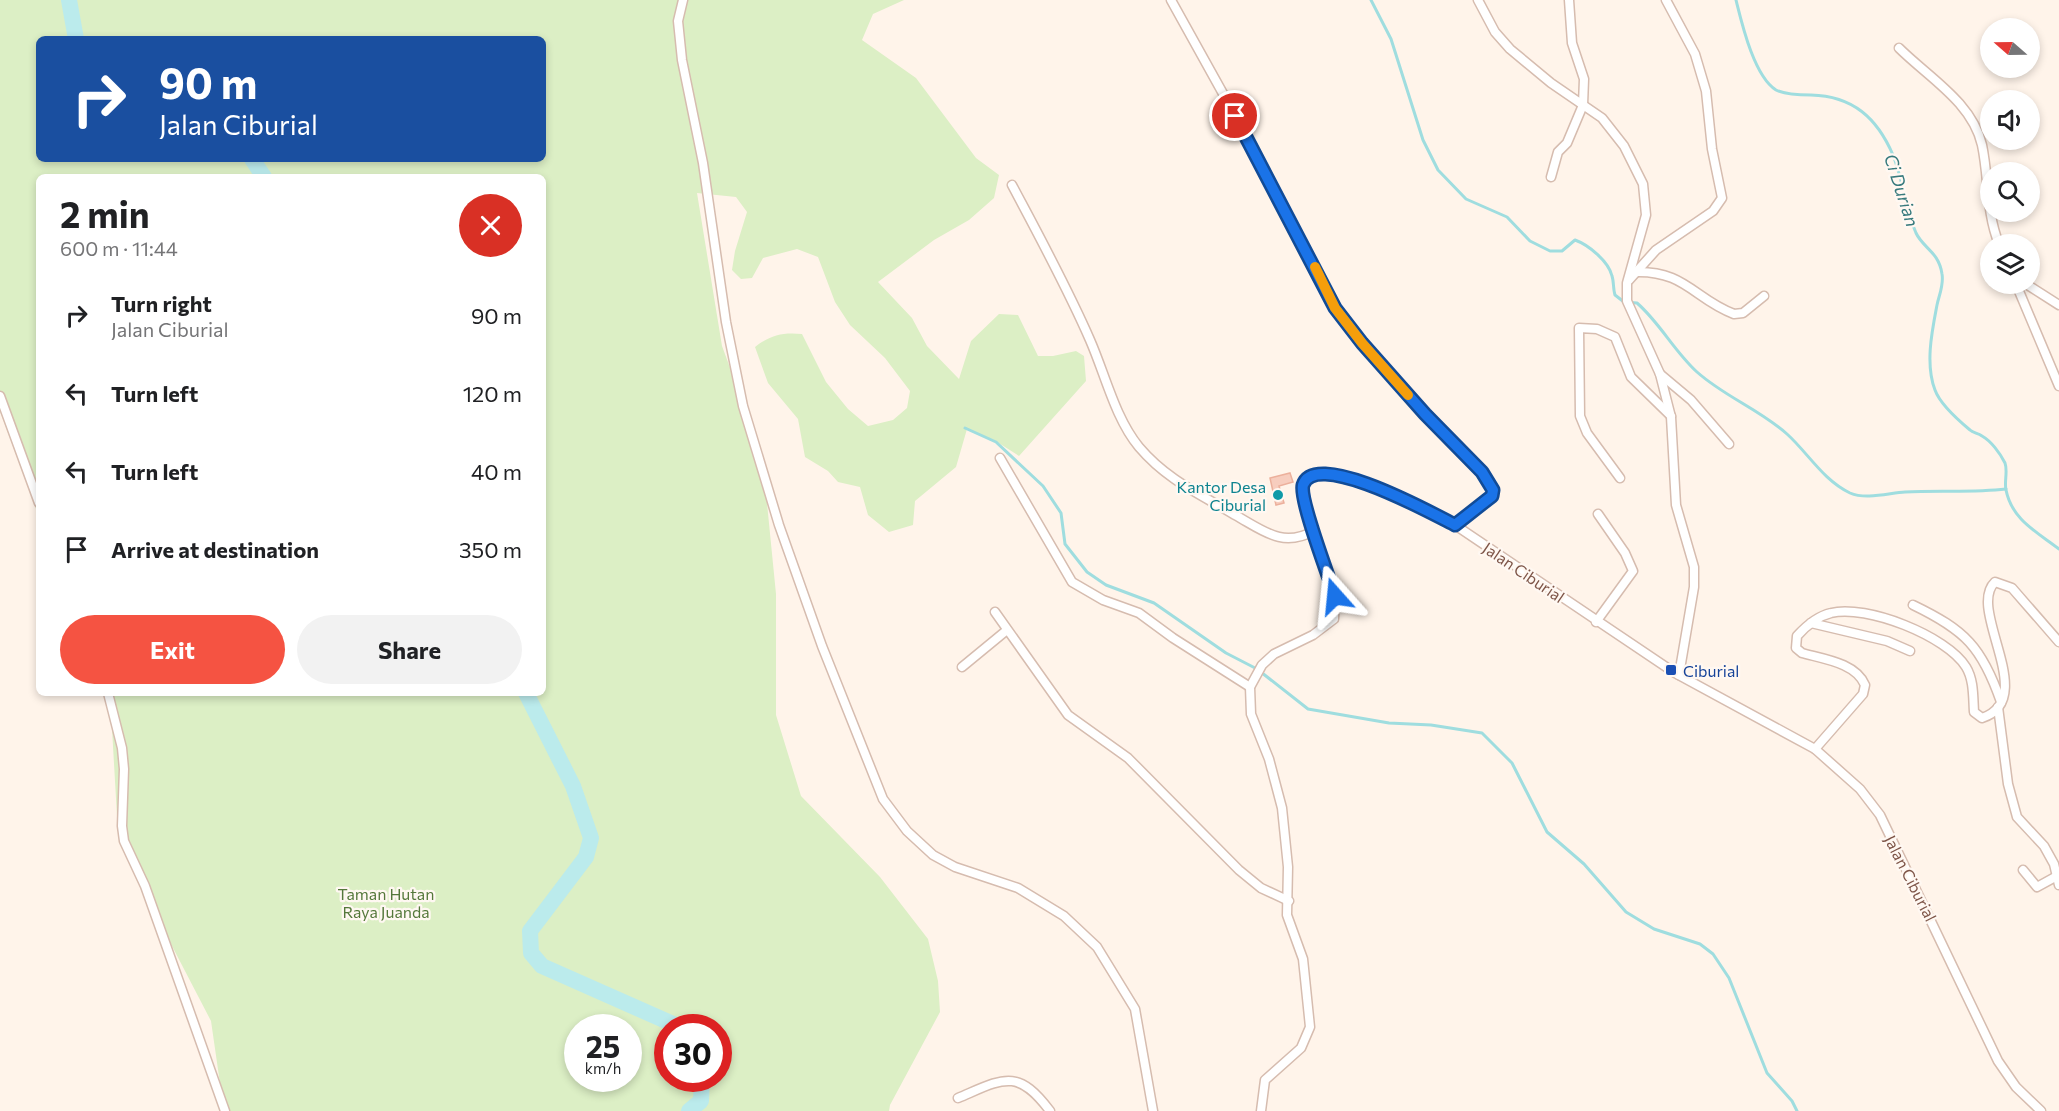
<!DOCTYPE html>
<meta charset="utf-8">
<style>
body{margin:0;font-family:Commissioner,sans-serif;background:#f2f2f2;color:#202124;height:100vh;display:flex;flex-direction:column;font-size:22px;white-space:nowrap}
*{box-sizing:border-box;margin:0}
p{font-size:20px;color:#757577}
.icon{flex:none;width:33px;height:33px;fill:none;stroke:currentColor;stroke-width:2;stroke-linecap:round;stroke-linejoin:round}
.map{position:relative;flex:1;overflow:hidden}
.details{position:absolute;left:36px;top:174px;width:510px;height:522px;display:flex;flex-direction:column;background:#fff;border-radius:9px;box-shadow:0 3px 9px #0003}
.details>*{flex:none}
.banner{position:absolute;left:36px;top:36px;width:510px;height:126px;border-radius:9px;box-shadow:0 3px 9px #0003;background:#1a4fa0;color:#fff;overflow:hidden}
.needle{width:39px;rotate:290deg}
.tools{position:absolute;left:1980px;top:18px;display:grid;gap:12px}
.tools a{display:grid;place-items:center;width:60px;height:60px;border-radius:50%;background:#fff;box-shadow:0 3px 9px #0003;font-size:30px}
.speed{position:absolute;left:564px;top:1014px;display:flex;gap:12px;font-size:30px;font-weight:700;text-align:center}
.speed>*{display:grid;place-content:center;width:78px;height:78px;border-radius:50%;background:#fff;box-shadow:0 3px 9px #0003;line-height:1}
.speed small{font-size:15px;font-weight:400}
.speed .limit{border:9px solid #d22;background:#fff;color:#111}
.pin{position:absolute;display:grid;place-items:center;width:51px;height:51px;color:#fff;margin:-26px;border:3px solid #fff;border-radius:50%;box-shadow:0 2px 6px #0007}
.me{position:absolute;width:66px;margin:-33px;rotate:342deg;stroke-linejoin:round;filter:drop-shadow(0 0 4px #0008)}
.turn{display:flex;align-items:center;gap:21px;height:126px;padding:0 24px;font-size:27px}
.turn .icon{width:78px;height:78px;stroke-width:2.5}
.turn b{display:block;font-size:42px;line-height:51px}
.round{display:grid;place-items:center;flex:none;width:63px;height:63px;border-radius:32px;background:#f2f2f2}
.headline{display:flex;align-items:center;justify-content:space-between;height:102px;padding:0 24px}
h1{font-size:36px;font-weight:700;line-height:45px}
.button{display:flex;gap:12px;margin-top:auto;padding:12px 24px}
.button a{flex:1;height:69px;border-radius:36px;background:#f55342;color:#fff;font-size:24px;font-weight:700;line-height:69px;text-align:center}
.button a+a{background:#f2f2f2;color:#202124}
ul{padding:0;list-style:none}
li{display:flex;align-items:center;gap:18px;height:78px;padding:0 24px}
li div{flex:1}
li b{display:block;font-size:22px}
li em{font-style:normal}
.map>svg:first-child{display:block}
.green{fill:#dcefc5;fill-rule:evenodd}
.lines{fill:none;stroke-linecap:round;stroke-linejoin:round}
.stream{stroke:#9fdddf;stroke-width:3}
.river{stroke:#bbebec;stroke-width:16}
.building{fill:#f7cdbe;stroke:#ecb09c;stroke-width:1.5}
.street-casing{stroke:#d6bcaf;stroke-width:11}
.street{stroke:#fff;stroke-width:8}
.route-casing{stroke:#114b97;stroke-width:15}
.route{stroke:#1a73e8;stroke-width:10}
.slow{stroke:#f59e0b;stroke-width:10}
.culture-dot{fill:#0f9aa8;stroke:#fff8f2;stroke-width:2}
.transit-dot{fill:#1a4fb4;stroke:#fff8f2;stroke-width:2}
.labels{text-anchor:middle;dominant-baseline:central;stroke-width:4.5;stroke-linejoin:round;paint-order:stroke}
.culture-label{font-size:16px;fill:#0d838f;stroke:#fff8f2;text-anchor:end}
.street-label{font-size:16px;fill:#7e5548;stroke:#fff8f2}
.transit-label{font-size:16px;fill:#164399;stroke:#fff8f2;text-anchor:start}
.park-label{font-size:16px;fill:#54783a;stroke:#fff8f2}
.water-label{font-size:18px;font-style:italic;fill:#377a7d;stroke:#fff8f2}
</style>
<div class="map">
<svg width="2059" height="1111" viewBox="0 0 2059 1111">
<rect width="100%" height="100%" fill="#fff4ea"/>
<path class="green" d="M0 0H904L873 14 862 40 916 78 976 158 999 175 994 198 969 220 934 240 878 282 912 318 927 346 959 379 971 341 999 314 1018 315 1038 356H1053L1076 351 1084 356 1086 381 1019 456 994 440 967 429 956 467 915 501 913 525 889 532 868 515 860 487 838 482 828 471 805 457 798 419 768 383 755 347C770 335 783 332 802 334L826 382 848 409 868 426 893 420 907 408 910 391 885 358 850 325 835 302 818 257 797 249 763 258 752 278 741 279 732 270 735 251 747 212 736 197 697 193 722 346 746 411 765 483 776 594V715L801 796 880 877 928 939 938 981 940 1012 890 1105 889 1111H224L211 1021 145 894 122 842 117 816 111 711 105 693H543V177H39V517L0 411ZM39 39H543V159H39ZM578 1028H628V1078H578ZM668 1028H718V1078H668Z"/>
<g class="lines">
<g class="stream">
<path d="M1371 0 1391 39 1423 140 1438 170 1466 199 1507 217 1530 241 1550 251H1562L1575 240C1589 245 1609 262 1612 276 1614 282 1613 289 1615 295L1624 302 1637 303C1660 323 1674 351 1697 372 1725 397 1759 409 1787 434 1808 453 1823 480 1850 493 1866 500 1889 493 1905 492 1939 490 1972 493 2006 489"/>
<path d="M1736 0C1742 24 1754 76 1776 90 1786 95 1801 95 1811 95 1853 96 1877 118 1893 155 1903 180 1905 208 1916 233 1923 248 1939 252 1942 274 1944 285 1939 295 1937 305 1932 331 1925 364 1935 390 1940 404 1958 420 1970 430 1973 433 1978 433 1982 436 1991 441 2000 453 2005 463 2008 471 2004 482 2006 490 2012 520 2037 532 2059 549"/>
<polyline points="965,428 996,442 1043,486 1061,513 1065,544 1087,572 1106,585 1154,603 1226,653 1257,669 1308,709 1389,723 1431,725 1482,733 1512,763 1547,832 1584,864 1626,912 1654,929 1700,944 1713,954 1729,978 1767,1073 1792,1101 1797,1111"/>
</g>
<g class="river">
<polyline points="69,0 76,39"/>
<polyline points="252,159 264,177"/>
<polyline points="526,693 573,786 591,838 586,857 530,931 531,953 542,966 682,1028"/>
<polyline points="689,1111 701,1101 702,1078"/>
</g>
</g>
<polygon class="building" points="1290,473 1293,482 1279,486 1284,503 1276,505 1270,478"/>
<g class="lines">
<g class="street-casing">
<g id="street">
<polyline points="683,0 678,21 682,60 703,163 726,322 743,406 779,525 822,646 883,799 907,831 933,855 955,867 1018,888 1064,916 1097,947 1135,1009 1153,1111"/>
<polyline points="1171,0 1226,99 1335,308 1362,343 1490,482 1493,490 1492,496 1455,525"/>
<polyline points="1478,0 1495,32 1510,49 1551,83 1602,118 1624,146 1643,184 1646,215 1627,283 1627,301 1660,374 1671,417 1676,505 1694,567 1694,587 1679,675"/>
<path d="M1899 48C1928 77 1972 102 1982 145 1989 178 1986 212 1999 244"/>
<polyline points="1551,177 1558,152 1567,143 1583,105 1584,79 1572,43 1569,0"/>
<path d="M1012 185C1039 236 1067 287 1090 340 1105 374 1115 418 1139 447 1167 480 1200 494 1235 515 1264 531 1282 548 1314 531"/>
<path d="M1634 272C1685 270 1694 299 1734 314L1743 313 1764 296"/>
<polyline points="1629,280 1656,250 1713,211 1722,198 1712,149 1706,91 1695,54 1666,0"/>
<polyline points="2016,284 2059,386"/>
<polyline points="2026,284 2059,305"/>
<polyline points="1660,374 1691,400 1729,444"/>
<polyline points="0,396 39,503"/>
<polyline points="1000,458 1072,582 1103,600 1139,613 1173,638 1250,687"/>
<polyline points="1620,478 1587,433 1580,416 1579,328 1597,329 1615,337 1631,377 1671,416"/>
<path d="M1913 605C1965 630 1982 647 2001 702"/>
<polyline points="995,612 1068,715 1128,758 1239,870 1261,888 1289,901"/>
<polyline points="1596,622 1633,571 1625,553 1598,514"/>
<polyline points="1811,623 1887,641 1910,651"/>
<polyline points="962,667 1007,630"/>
<polyline points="108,693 122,748 124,769 122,826 124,841 145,886 225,1111"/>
<polyline points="1998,707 2008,784 2017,817 2044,846 2054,864 2059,885"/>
<path d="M1815 749 1863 694 1865 685C1856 663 1824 659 1802 653L1796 648 1797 636C1806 626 1818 616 1831 613 1866 604 1947 636 1966 667 1974 680 1973 697 1974 712L1982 718C2040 699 1966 609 1995 582L2012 588 2059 642"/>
<polyline points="2023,870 2037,887 2057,876"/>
<path d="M958 1098C1003 1079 1017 1067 1050 1111"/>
<polyline points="1261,1111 1265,1080 1301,1048 1310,1027 1303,959 1287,915 1288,867 1282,808 1269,759 1251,714 1250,687 1262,665 1274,654 1313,635 1334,619 1335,596 1306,507 1303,488 1307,480 1318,474 1350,477 1368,483 1455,525 1675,673 1815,749 1860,789 1880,815 1998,1061 2016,1087 2041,1111"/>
</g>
</g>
<use href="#street" class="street"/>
</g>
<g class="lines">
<g class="route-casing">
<path id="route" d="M1235 116 1335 308 1362 343 1425 414 1482 472 1493 490 1492 496 1455 525C1435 515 1315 448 1303 485 1299 499 1329 577 1335 596"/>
</g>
<use href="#route" class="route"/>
<polyline class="slow" points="1315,267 1335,308 1362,343 1408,395"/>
</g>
<circle class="culture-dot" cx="1278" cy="495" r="6"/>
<rect class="transit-dot" x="1665" y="664" width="12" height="12" rx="3"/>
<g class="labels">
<g class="culture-label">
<text x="1266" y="486">Kantor Desa<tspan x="1266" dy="18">Ciburial</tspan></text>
</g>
<g class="street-label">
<text transform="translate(1524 572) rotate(34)">Jalan Ciburial</text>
<text transform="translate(1911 878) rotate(63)">Jalan Ciburial</text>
</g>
<g class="transit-label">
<text x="1683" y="670">Ciburial</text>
</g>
<g class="park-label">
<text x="386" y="893">Taman Hutan<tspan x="386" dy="18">Raya Juanda</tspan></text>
</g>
<g class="water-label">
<text transform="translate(1902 190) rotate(72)">Ci Durian</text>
</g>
</g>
</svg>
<div class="tools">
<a><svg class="needle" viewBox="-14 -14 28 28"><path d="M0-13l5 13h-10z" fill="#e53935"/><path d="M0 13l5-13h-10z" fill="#757577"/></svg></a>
<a><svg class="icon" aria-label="sound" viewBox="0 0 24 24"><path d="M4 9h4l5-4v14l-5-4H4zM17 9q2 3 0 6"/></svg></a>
<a><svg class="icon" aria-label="search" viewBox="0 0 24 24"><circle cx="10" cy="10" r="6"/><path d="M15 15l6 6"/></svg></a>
<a><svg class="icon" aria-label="layers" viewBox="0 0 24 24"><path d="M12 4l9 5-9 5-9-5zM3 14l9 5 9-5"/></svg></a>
</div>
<div class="speed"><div>25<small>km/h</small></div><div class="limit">30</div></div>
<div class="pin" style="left:1235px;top:116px;background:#d93025"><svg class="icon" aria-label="arrive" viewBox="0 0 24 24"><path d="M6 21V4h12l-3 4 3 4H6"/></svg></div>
<svg class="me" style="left:1335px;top:596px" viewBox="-20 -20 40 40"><path d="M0-17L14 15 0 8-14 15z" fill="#1a73e8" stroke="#fff" stroke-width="4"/></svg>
<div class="banner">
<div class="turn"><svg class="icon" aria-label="right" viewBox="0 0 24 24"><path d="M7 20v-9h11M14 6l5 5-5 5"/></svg><div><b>90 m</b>Jalan Ciburial</div></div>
</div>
<section class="details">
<div class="headline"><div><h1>2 min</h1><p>600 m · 11:44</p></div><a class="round" style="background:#d93025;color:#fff"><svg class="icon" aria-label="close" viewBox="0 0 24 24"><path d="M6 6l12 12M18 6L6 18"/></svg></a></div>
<ul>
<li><svg class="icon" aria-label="right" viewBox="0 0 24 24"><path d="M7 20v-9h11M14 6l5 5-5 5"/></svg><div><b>Turn right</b><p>Jalan Ciburial</p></div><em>90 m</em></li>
<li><svg class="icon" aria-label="left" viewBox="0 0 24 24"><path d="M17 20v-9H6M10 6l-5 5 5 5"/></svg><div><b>Turn left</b></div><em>120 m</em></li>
<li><svg class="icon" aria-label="left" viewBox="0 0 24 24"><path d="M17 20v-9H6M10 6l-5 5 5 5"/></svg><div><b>Turn left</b></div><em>40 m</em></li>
<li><svg class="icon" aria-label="arrive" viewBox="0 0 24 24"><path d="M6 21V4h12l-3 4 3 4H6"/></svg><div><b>Arrive at destination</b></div><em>350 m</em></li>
</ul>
<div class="button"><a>Exit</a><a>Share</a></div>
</section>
</div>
